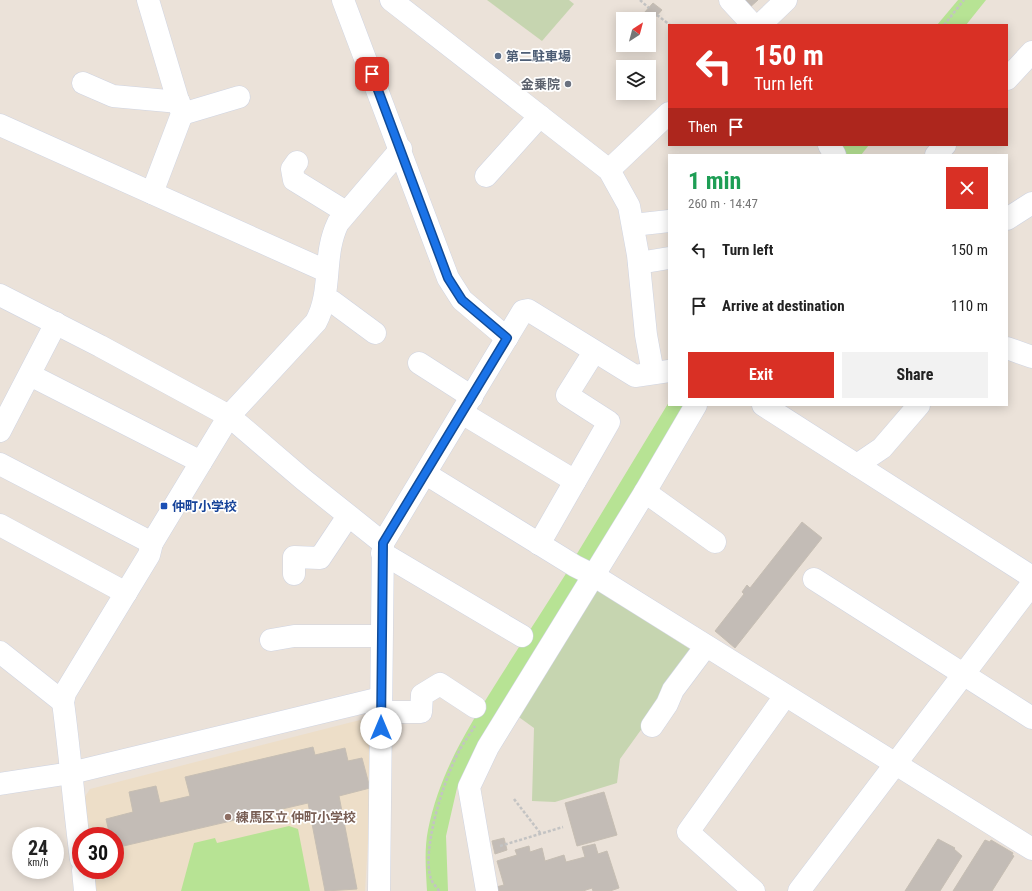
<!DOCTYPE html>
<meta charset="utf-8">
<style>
body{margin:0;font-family:"Roboto Condensed","Noto Sans JP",sans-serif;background:#f2f2f2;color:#222;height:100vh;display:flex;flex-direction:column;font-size:15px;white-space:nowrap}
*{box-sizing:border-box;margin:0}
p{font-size:13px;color:#767676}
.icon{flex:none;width:22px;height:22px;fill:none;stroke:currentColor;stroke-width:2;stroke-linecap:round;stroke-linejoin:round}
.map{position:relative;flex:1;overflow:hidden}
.sheet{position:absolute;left:668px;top:154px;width:340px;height:252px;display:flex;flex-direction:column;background:#fff;border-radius:0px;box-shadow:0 2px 10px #0003}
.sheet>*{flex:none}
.guide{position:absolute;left:668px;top:24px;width:340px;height:122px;border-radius:0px;box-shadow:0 2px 10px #0003;background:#d93025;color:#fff;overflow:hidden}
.needle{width:26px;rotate:36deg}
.buttons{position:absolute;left:616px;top:12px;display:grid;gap:8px}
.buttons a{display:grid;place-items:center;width:40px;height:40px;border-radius:0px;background:#fff;box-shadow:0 2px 10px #0003;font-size:20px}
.speed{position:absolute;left:12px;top:827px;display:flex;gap:8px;font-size:20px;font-weight:700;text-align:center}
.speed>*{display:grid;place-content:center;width:52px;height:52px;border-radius:50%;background:#fff;box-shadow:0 2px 10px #0003;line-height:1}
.speed small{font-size:10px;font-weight:400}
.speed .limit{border:6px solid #d22;background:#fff;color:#111}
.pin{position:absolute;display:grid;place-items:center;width:34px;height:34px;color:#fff;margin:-17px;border-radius:8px;box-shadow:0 2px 6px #0006}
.me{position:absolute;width:44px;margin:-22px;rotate:0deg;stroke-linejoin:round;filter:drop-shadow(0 0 3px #0008)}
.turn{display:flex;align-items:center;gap:14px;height:84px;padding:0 20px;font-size:18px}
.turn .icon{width:52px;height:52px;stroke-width:2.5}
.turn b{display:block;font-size:28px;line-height:34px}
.then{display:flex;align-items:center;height:38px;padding:0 20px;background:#0003;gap:8px;font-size:15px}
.round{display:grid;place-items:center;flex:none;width:42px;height:42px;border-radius:0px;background:#f2f2f2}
.summary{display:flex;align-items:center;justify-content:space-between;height:68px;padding:0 20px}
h1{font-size:24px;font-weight:700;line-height:30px;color:#1e9e55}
.button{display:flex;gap:8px;margin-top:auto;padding:8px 20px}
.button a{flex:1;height:46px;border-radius:0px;background:#d93025;color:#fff;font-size:16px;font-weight:700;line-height:46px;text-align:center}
.button a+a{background:#f2f2f2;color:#222}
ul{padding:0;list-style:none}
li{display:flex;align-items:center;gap:12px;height:56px;padding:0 20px}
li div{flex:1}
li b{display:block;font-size:15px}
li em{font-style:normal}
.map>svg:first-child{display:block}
.education{fill:#eddec8}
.green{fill:#b7e394}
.cemetery{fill:#c6d5b0}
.building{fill:#c3bcb6;stroke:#c6beb3}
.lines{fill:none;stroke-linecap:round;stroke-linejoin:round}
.minor-casing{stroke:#cfd4e2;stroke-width:23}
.path{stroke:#c3c3c3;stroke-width:2.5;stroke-dasharray:3 2;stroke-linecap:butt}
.minor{stroke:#fff;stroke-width:22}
.route-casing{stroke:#114b97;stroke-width:10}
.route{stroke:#1a73e8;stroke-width:7}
.service-dot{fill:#5c6f8a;stroke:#fff;stroke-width:1.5}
.worship-dot{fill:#6b7280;stroke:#fff;stroke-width:1.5}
.transit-dot{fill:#1a4fb4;stroke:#fff;stroke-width:1.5}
.education-dot{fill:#8d6e63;stroke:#fff;stroke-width:1.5}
.labels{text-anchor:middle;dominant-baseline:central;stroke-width:3.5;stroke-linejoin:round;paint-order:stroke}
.service-label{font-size:13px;font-weight:bold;fill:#4e5e75;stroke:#fff;text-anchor:start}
.worship-label{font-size:13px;font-weight:bold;fill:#5b616d;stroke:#fff;text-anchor:end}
.transit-label{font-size:13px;font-weight:bold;fill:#164399;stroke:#fff;text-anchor:start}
.education-label{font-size:13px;font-weight:bold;fill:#785e54;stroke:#fff;text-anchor:start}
</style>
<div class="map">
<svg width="1032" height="891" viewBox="0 0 1032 891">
<rect width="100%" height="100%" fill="#ebe2d9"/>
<polygon class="education" points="360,720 369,726 371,789 365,891 96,891 94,870 115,870 115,836 89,836 84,798 90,789"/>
<g class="green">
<polygon points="958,0 986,0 966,25 937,25"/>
<polygon points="840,145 869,145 861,155 847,155"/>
<polygon points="669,402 669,405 688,405 591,564 575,557"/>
<path d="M567 572 578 579 579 585 473 754 457 788 446 836 448 891H427C426 871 424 850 428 830 440 771 468 728 500 677 522 642 545 607 567 572Z"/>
<polygon points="289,826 298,829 310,891 181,891 194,843 215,838 217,843"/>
</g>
<g class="cemetery">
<polygon points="487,0 569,0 574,4 542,41"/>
<polygon points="597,590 690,649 691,654 661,702 620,759 617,783 555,802 532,801 534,728 516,715"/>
</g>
<g class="building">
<polygon points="740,0 758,0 748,9"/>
<polygon points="653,3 662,10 652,21 644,13"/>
<polygon points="802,522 822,538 735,648 715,631 744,594 742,592 747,585 750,588"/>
<polygon points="313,747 315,755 345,748 348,761 362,758 370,788 339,796 357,889 325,891 308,803 115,848 115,836 110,836 106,819 133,812 129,792 156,786 160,803 190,796 185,777"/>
<polygon points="604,792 617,835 577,846 565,803"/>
<polygon points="504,838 507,850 495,854 492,841"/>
<polygon points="938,839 955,848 954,849 962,856 940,891 905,891"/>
<polygon points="985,840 990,842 991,840 1013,853 1012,855 1014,856 992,891 953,891"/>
<polygon points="595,844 598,854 607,851 619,888 610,891 593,891 592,888 583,891 497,891 496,887 504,885 497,861 517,855 515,850 529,846 530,852 542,848 545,861 564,855 566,862 585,857 582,847"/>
</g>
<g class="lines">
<g class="minor-casing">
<g id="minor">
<polyline points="148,0 182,114 152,193"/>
<polyline points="343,0 448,278 462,300 507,338"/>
<polyline points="391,0 609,170 629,206 638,255 646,335 653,373"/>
<polyline points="730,0 753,25"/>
<polyline points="760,25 786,0"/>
<polyline points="1007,79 1032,52"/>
<polyline points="83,83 113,96 179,102"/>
<polyline points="182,114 239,97"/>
<polyline points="0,125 326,271"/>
<polyline points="829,145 835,155"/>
<polyline points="936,155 945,145"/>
<polyline points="297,162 292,169 294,180 346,212"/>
<polyline points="609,170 669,113"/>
<polyline points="486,176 540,116"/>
<polyline points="1007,219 1032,203"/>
<polyline points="633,225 669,221"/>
<polyline points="639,263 669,258"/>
<polyline points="0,295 100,346 229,416 304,480 383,543"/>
<polyline points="325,300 333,302 375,333"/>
<polyline points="1007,348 1032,357"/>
<polyline points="419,363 472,397"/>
<polyline points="30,375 201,462"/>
<polyline points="763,405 1032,577"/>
<polyline points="462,413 575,481"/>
<polyline points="0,431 56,323"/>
<polyline points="0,464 152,543"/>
<polyline points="857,465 882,448 919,405"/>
<polyline points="426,474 575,566 593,575 1032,849"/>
<polyline points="645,492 715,542"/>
<polyline points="0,525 126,593"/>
<polyline points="539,544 609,422 567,395 594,352"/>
<polyline points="382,553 522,636"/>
<polyline points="294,574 294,557 320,558 348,516"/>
<polyline points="814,579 1032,718"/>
<polyline points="271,640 294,636 381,636"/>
<polyline points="0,652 63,702"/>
<polyline points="381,712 421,712 422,695 440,684 475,707"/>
<polyline points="652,726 667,704 673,690 706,646"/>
<polyline points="0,784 71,773 381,698"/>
<path d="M81 859C74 806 70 754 63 702L65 693 149 555 152 543 229 416 316 322C333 290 322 256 338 223L401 149"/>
<polyline points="83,870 85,891"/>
<polyline points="379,891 383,543 523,311 528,310 635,376 669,371"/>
<polyline points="487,891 469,787 488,747 645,492 696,405"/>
<polyline points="754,891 688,832 785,696"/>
<polyline points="799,891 1032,584"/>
</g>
</g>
<g class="path">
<polyline points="640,0 649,8"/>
<polyline points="657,15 670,25"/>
<polyline points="944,25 964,0"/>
<polyline points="514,799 541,834"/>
<polyline points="500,846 563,827"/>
<path d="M439 891C437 887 432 883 431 879 421 850 444 781 457 755 462 745 469 735 475 726"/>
</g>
<use href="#minor" class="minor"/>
</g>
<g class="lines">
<g class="route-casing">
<polyline id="route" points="372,74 448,278 462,300 507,338 383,543 381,728"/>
</g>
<use href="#route" class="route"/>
</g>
<circle class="service-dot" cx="498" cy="56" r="4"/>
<circle class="worship-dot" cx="568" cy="84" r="4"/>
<rect class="transit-dot" x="160" y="502" width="8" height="8" rx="2"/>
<circle class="education-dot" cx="228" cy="817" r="4"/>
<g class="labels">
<g class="service-label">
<text x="506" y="56">第二駐車場</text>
</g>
<g class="worship-label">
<text x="560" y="84">金乗院</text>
</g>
<g class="transit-label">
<text x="172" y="506">仲町小学校</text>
</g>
<g class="education-label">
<text x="236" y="817">練馬区立 仲町小学校</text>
</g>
</g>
</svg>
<div class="buttons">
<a><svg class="needle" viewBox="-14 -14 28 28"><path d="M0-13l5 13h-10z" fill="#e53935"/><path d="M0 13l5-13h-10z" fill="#767676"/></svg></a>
<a><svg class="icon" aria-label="layers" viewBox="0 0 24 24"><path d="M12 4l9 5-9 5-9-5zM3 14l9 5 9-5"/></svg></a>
</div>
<div class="speed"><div>24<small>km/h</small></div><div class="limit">30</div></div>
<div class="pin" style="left:372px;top:74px;background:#d93025"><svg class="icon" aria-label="arrive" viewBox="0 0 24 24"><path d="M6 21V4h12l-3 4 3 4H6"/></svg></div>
<svg class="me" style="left:381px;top:728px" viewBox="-20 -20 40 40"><circle r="19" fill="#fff"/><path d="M0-13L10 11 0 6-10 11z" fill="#1a73e8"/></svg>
<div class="guide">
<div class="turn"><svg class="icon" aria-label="left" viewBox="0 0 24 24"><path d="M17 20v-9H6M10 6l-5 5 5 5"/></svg><div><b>150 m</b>Turn left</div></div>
<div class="then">Then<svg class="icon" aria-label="arrive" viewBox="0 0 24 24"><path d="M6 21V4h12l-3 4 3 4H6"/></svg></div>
</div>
<section class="sheet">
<div class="summary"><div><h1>1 min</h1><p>260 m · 14:47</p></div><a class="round" style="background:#d93025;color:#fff"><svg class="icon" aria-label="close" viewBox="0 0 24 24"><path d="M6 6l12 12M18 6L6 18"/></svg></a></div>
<ul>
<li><svg class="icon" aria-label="left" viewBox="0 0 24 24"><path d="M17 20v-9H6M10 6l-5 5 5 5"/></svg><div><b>Turn left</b></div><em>150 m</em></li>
<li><svg class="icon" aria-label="arrive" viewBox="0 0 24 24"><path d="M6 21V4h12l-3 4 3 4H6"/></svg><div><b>Arrive at destination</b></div><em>110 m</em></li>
</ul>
<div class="button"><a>Exit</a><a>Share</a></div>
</section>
</div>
